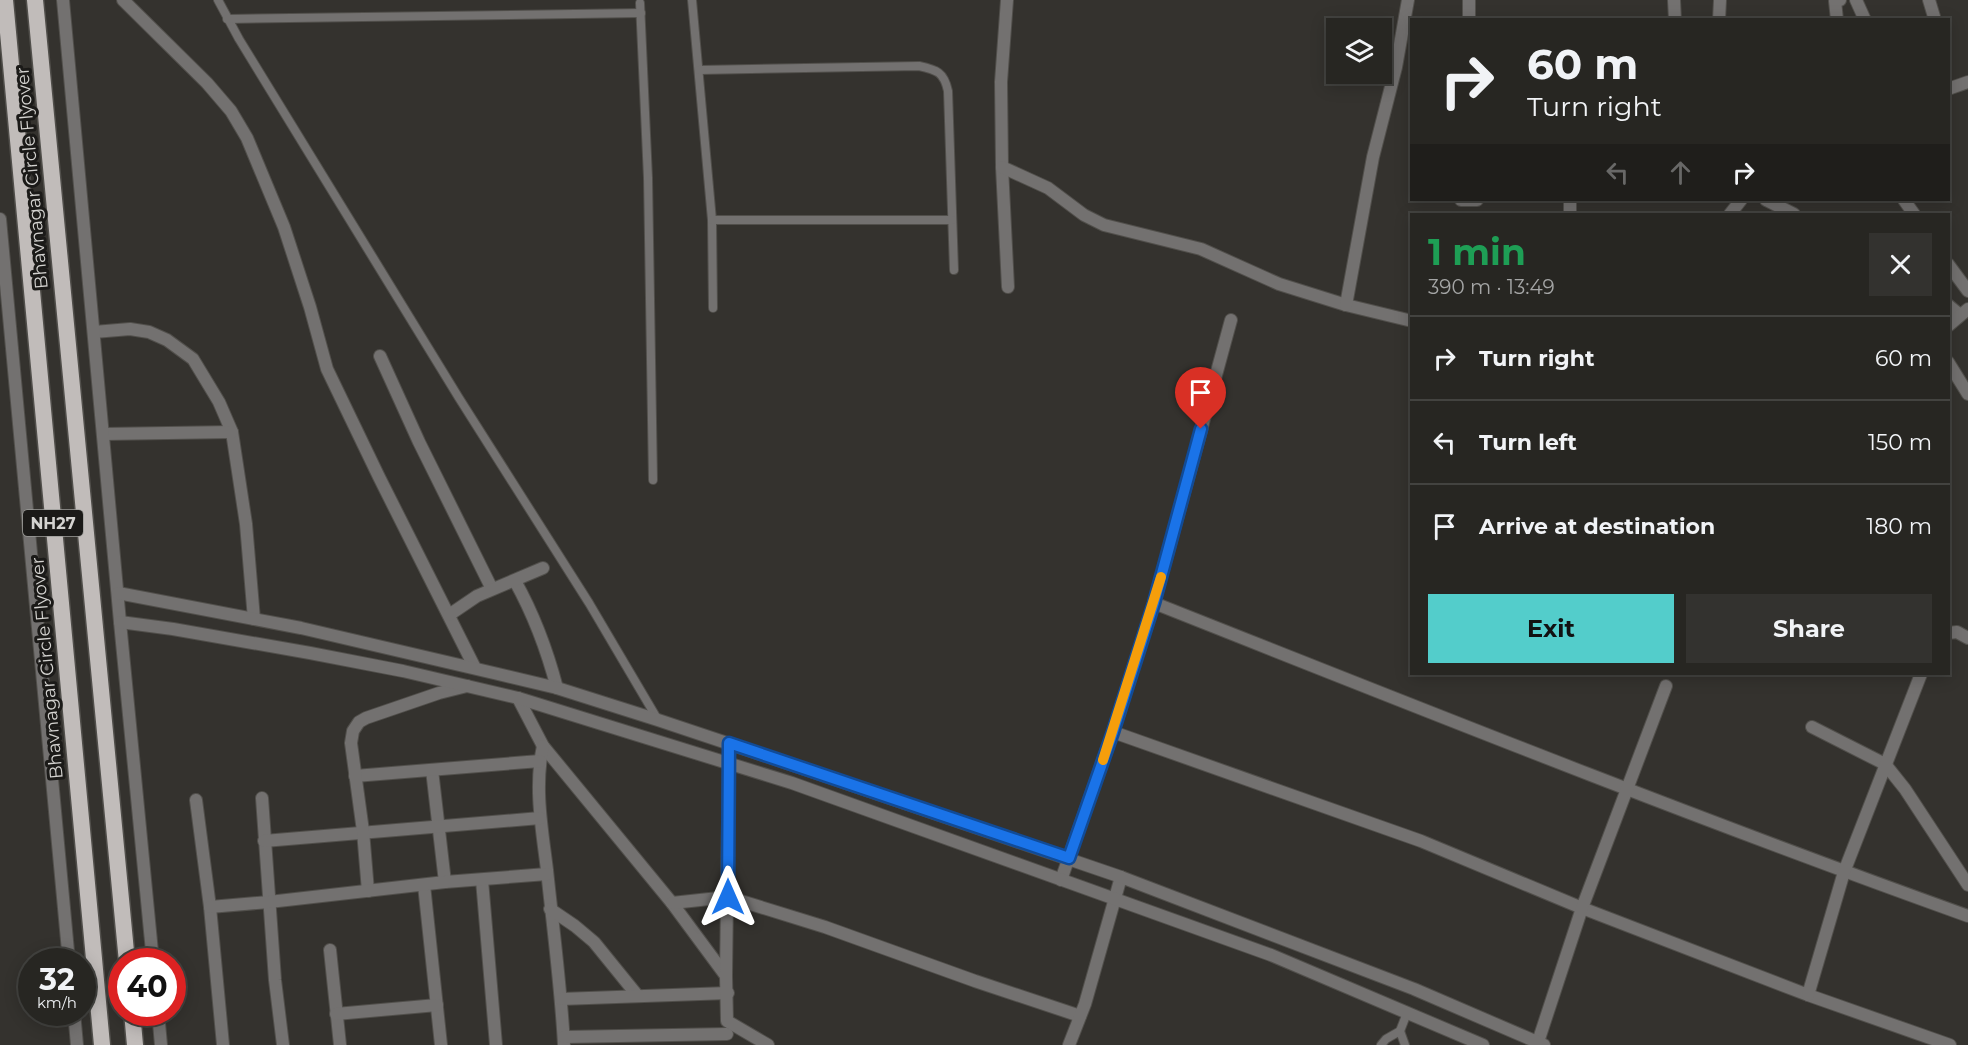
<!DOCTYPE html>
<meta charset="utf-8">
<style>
body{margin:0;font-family:Montserrat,sans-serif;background:#33322f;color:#f1f3f6;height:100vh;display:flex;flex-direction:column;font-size:22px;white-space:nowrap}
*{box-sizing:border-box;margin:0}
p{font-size:20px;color:#a4a5a5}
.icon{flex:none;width:33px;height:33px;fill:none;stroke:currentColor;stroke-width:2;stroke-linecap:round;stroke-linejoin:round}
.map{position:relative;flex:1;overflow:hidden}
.sheet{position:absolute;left:1410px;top:213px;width:540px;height:462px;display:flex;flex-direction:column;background:#272622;border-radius:0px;box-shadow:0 3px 15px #0003,0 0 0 2px #434340}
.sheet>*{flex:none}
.top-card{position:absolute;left:1410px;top:18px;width:540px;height:183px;border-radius:0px;box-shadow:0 3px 15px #0003,0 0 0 2px #434340;background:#272622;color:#f1f3f6;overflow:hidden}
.buttons{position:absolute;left:1326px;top:18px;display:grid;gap:12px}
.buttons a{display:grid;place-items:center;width:66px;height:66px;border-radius:0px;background:#272622;box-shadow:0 3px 15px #0003,0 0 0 2px #434340;font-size:30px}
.speed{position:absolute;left:18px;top:948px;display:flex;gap:12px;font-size:30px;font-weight:700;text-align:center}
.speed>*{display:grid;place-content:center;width:78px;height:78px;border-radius:50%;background:#272622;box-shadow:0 3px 15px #0003,0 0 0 2px #434340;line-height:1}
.speed small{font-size:15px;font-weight:400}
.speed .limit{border:9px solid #d22;background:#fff;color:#111}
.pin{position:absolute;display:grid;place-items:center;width:51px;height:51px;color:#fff;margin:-62px -26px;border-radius:50% 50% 50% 0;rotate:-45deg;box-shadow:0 0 6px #0007}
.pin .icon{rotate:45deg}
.me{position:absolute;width:66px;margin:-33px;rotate:0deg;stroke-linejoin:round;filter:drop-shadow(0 0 4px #0008)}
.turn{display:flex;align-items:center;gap:21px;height:126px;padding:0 18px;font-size:27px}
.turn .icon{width:78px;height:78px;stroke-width:2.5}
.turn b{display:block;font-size:42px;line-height:51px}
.lanes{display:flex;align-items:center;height:57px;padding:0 18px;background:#0003;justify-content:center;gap:30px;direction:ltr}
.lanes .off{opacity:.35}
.round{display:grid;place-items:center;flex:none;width:63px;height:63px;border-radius:0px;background:#33322f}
.headline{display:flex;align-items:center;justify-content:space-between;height:102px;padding:0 18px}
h1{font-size:36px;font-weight:700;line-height:45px;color:#1e9e55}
.action{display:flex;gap:12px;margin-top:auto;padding:12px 18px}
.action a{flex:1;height:69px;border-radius:0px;background:#53cdcb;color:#111;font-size:24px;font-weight:700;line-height:69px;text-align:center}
.action a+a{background:#33322f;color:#f1f3f6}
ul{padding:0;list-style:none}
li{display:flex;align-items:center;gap:18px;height:84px;padding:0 18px;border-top:2px solid #434340}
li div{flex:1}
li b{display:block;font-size:22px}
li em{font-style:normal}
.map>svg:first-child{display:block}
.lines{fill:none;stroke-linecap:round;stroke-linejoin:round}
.service-casing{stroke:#514f4b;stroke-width:10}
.minor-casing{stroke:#514f4b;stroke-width:14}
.tertiary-casing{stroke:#514f4b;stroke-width:14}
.trunk-casing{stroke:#514f4b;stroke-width:19}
.service{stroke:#737170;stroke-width:8}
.minor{stroke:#737170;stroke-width:12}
.tertiary{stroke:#737170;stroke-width:12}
.trunk{stroke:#c1bcba;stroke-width:16}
.route-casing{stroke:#114b97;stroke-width:15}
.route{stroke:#1a73e8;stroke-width:10}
.slow{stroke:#f59e0b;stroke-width:10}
.labels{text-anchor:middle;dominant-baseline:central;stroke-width:6;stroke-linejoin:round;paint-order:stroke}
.shield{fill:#1b1a18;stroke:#9c9c99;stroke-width:1.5}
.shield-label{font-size:16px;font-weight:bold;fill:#d4d3d0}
.street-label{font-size:18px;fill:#d4d3d0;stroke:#1b1a18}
</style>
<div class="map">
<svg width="1968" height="1045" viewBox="0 0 1968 1045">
<rect width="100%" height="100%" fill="#34322e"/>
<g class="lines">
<g class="service-casing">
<g id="service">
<polyline points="218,0 239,39 459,398 589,603 658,720"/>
<polyline points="692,0 712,220 713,308"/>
<polyline points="640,3 648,178 653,480"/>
<polyline points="227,19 641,13"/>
<path d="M699 70 919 66C937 70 944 72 948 91L954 270"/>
<polyline points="712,220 952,220"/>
<polyline points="1400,1031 1405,1045"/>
<polyline points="1381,1045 1386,1039 1400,1031 1407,1013"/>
</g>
</g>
<g class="minor-casing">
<g id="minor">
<polyline points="123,0 207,83 231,111 247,138 284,227 310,307 327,369 379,477 475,668"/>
<polyline points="1007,0 1001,82 1002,167 1008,287"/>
<polyline points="1674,0 1675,20"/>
<polyline points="1856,0 1865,20"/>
<polyline points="1929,0 1935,20"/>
<polyline points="1469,20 1469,0"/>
<polyline points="1719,20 1720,0"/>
<polyline points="1837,20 1835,1 1840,0"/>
<polyline points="1948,89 1968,82"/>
<polyline points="1002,167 1048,188 1084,215 1104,225 1201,249 1279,284 1346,305 1412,321"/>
<polyline points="1461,200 1477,200"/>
<polyline points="1570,200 1570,214"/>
<polyline points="1766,200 1794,214"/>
<polyline points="1904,200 1914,214"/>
<polyline points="1730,214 1741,200"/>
<polyline points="1948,264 1968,291"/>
<polyline points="1346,305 1373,157 1396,67 1408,0"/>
<polyline points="1948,305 1960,315"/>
<polyline points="1948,326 1968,309"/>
<polyline points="94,332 130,329 149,332 167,340 193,359 219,402 232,432 246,524 254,619"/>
<polyline points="380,356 419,442 492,589"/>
<polyline points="1948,362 1968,394"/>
<polyline points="103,434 232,432"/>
<path d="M515 581C534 615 547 650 557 688"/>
<path d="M1154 603C1424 710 1694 818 1968 916"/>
<polyline points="449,615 477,596 543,568"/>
<polyline points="1948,633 1957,632 1968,638"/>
<polyline points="518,698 543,746 672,903 726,976"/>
<polyline points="1812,727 1885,764 1905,789 1968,885"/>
<polyline points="1113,732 1421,841 1582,908 1808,995 1950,1045"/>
<path d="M543 746C534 787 542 829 547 870 553 928 561 987 564 1045"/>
<polyline points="432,770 445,882"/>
<polyline points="355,776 540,761"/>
<polyline points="262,798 275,980 283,1045"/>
<polyline points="196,800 210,907 223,1045"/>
<polyline points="264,841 540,818"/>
<polyline points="482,880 496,1045"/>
<polyline points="1061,880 1113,732 1154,603 1231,320"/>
<polyline points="424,885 441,1045"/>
<polyline points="368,891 363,831 351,743 353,731 359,722 366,718 439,693 467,686"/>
<polyline points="672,903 728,897 825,927 975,981 1080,1016"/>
<polyline points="210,907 269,902 445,882 547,874"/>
<polyline points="550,909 575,926 594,942 637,995"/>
<polyline points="330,950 340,1045"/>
<polyline points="1808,995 1844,872 1921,674"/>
<polyline points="561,999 728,993"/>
<polyline points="336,1014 437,1005"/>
<polyline points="564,1037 727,1034"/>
<polyline points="1069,1045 1085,1004 1121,877"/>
<polyline points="1537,1045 1582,908 1666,686"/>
</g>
</g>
<g class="tertiary-casing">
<g id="tertiary">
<polyline points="63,0 120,622 153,962"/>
<polyline points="0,219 69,962"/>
<polyline points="118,593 301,628 498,674 557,688 658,720 817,773 1121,877 1414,989 1544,1045"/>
<polyline points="120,622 173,629 310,653 403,671 518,698 792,783 1271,955 1483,1045"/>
<polyline points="729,743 726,976 727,1021 768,1045"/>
<polyline points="74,1012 77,1045"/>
<polyline points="158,1012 161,1045"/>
</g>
</g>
<g class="trunk-casing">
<g id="trunk">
<polyline points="5,0 102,1045"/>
<polyline points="35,0 127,962"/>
<polyline points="132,1012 135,1045"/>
</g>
</g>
<use href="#service" class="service"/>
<use href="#minor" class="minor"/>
<use href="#tertiary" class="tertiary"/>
<use href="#trunk" class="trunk"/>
</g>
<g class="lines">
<g class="route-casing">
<polyline id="route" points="728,897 729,743 1069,858 1113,732 1154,603 1201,429"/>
</g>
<use href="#route" class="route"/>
<polyline class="slow" points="1103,760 1161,577"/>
</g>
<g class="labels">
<rect class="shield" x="23" y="510" width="60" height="26" rx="4.5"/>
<g class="shield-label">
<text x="53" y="523">NH27</text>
</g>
<g class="street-label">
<text transform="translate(32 178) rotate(-95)">Bhavnagar Circle Flyover</text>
<text transform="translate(47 668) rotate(-95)">Bhavnagar Circle Flyover</text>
</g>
</g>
</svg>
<div class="buttons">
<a><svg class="icon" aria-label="layers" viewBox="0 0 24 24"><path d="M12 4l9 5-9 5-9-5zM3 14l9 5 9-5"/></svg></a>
</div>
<div class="speed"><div>32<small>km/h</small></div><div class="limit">40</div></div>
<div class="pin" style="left:1201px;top:429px;background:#d93025"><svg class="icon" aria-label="arrive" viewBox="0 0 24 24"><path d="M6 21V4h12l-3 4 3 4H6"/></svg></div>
<svg class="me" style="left:728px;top:897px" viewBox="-20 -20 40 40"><path d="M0-17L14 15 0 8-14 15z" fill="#1a73e8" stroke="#fff" stroke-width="4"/></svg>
<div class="top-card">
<div class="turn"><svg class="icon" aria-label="right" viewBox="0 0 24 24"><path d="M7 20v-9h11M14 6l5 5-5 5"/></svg><div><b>60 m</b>Turn right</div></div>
<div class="lanes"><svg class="icon off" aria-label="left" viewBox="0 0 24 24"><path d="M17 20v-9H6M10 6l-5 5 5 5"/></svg><svg class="icon off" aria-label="ahead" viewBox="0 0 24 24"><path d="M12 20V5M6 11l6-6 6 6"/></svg><svg class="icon" aria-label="right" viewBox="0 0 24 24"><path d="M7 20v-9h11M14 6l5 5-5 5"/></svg></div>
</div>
<section class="sheet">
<div class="headline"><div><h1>1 min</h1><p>390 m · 13:49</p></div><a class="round"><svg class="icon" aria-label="close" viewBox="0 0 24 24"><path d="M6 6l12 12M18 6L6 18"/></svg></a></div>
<ul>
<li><svg class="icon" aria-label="right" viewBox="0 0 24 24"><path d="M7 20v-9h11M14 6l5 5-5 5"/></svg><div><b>Turn right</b></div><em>60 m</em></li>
<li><svg class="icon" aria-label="left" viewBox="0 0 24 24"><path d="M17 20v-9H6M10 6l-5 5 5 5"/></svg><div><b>Turn left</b></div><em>150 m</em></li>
<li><svg class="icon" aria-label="arrive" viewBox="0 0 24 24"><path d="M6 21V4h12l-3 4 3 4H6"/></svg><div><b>Arrive at destination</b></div><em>180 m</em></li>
</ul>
<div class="action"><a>Exit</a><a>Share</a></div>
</section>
</div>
